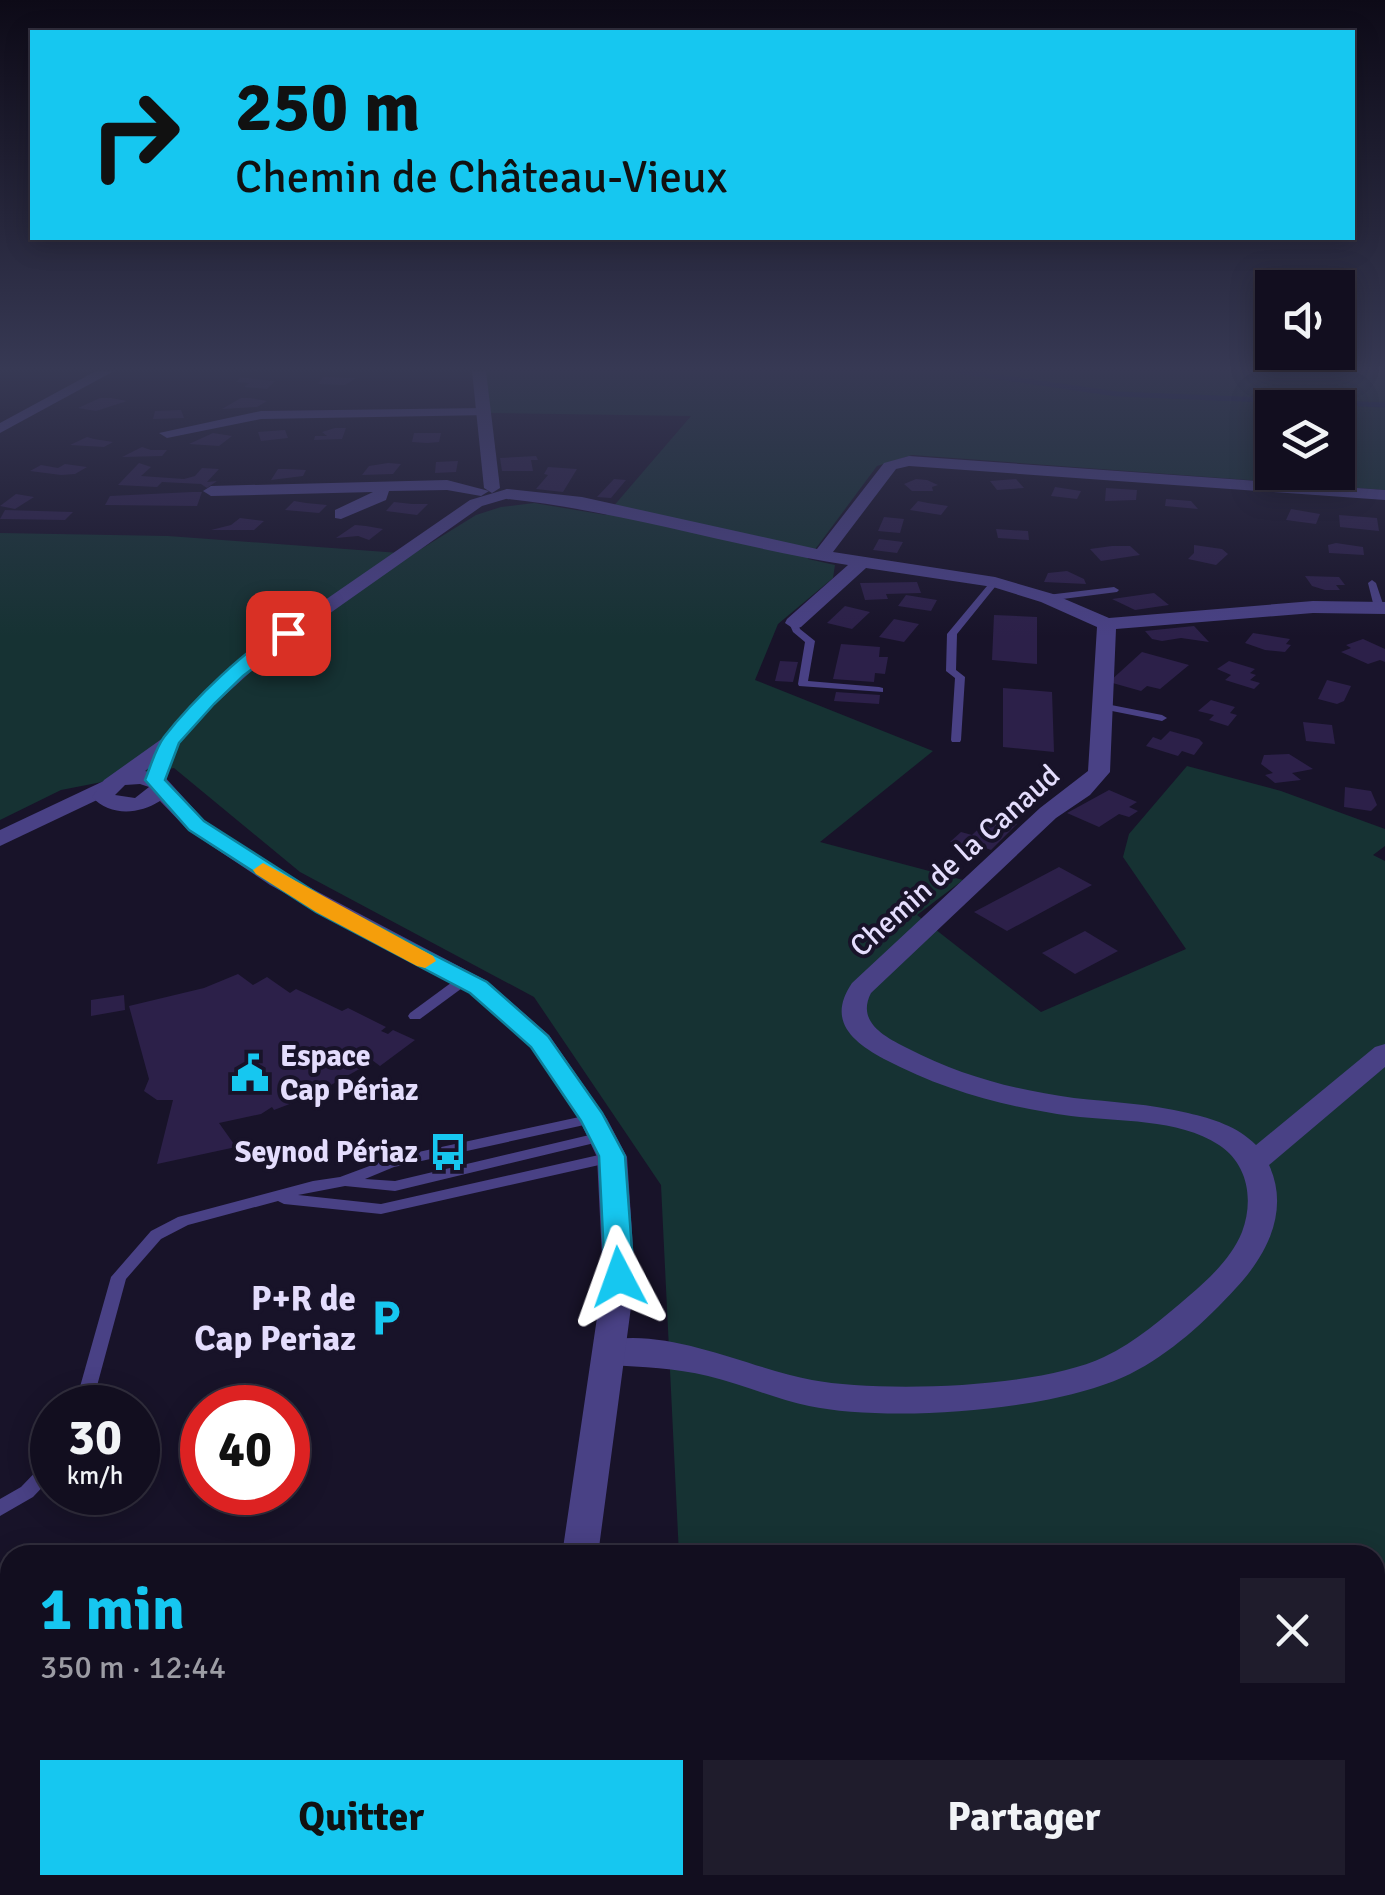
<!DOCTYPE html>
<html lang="fr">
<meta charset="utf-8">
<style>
body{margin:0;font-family:Signika,sans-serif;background:#1f1c2c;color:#f1f3f6;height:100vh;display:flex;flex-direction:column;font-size:38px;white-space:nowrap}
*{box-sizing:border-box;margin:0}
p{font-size:32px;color:#9c9ca4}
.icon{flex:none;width:55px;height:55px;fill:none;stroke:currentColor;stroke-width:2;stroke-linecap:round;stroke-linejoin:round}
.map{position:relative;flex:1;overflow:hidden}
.sheet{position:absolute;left:0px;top:1545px;width:1385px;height:350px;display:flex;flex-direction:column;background:#120e1f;border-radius:30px 30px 0 0;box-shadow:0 5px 25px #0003,0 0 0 2px #312e3d}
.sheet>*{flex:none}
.banner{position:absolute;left:30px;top:30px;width:1325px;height:210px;border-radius:0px;box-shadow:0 5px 25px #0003,0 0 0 2px #312e3d;background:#16c7f0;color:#111;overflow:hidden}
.tools{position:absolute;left:1255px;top:270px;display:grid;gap:20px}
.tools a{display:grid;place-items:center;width:100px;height:100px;border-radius:0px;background:#120e1f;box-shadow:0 5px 25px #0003,0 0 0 2px #312e3d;font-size:50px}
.speed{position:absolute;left:30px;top:1385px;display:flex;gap:20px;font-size:50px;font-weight:700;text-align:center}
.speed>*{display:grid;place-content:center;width:130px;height:130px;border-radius:50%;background:#120e1f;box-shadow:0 5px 25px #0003,0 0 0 2px #312e3d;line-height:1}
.speed small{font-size:25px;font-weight:400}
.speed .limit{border:15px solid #d22;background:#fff;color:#111}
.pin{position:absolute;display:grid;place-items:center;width:85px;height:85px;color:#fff;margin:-42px;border-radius:20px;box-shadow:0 5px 15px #0006}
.me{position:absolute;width:110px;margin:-55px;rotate:356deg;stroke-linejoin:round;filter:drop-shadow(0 0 8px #0008)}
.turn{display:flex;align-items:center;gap:35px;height:210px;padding:0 40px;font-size:45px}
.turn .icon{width:130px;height:130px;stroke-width:2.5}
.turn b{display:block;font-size:70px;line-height:85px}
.round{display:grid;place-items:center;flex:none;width:105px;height:105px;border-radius:0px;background:#1f1c2c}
.summary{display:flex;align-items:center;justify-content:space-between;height:170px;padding:0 40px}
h1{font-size:60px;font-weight:800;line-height:75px;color:#16c7f0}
.action{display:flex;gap:20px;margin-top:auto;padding:20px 40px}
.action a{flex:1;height:115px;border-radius:0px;background:#16c7f0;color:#111;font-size:40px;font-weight:800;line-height:115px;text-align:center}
.action a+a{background:#1f1c2c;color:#f1f3f6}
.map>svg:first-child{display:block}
.green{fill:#163233;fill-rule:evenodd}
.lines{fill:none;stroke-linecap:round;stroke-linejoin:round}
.stream{stroke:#11214a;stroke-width:5}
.building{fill:#2c2049}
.service{fill:#494185;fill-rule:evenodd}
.minor{fill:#494185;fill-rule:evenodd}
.tertiary{fill:#494185;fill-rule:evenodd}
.primary{fill:#ce6cf5;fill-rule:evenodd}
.route{fill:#16c7f0;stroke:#0e819c;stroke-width:2.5}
.slow{fill:#f59e0b}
.labels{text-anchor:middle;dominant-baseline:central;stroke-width:8;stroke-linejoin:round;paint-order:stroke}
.street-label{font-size:30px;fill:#e4ddfd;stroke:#181329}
.poi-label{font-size:30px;font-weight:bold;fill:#e4ddfd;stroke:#181329;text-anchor:start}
.near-poi-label{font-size:35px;font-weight:bold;fill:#e4ddfd;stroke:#181329;text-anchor:end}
</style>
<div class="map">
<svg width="1385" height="1895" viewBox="0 0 1385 1895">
<rect width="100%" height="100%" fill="#181329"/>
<g class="green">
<path d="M486 371H1385V490L912 455 877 466 808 559 835 565 833 578 778 624 755 680 933 751 820 842 963 880 917 915 1041 1012 1186 949 1123 857 1129 834 1187 766 1281 791 1385 829V846L1373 855 1385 861V1676L1375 1681V1555H679L661 1185 534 997 300 872 174 768 61 790 0 820V533L168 536 413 554 476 515 501 507 534 503 606 515 691 416 490 413ZM1272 408H1338V472H1272Z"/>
<polygon points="723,1885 954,1885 927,1895 725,1895"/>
</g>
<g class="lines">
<polyline class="stream" points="957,371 1117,394 1385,405"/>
</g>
<g class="building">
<polygon points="241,377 253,379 275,381 267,389 244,387 249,383 236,382"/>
<polygon points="323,377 333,377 356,378 345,385 318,384"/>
<polygon points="100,398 111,398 127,401 96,411 78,408"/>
<polygon points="241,398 250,398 267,401 257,407 222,409"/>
<polygon points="181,410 184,418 153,419 155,411"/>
<polygon points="335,428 346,428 342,439 314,440 315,436 327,436 322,432"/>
<polygon points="285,430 288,438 261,441 258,432"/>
<polygon points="213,433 232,436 219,446 189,444"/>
<polygon points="414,433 441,433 439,442 427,443 412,442"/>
<polygon points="87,437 94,439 113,442 104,447 70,445"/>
<polygon points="142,447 151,450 167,450 162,456 122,457"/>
<polygon points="536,456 538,460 531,460 533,471 502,471 500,458"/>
<polygon points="458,461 456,472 435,473 436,462"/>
<polygon points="139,463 151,467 141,476 184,479 195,476 202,468 219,469 207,482 217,481 207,488 201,484 162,482 157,487 118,485"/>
<polygon points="388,463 401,464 393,474 362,475 369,466"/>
<polygon points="65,464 87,467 75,474 61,475 30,471 41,465 58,468"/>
<polygon points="548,467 577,469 563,492 536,489 548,475 544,474"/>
<polygon points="278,469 287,469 306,470 303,476 271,480"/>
<polygon points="614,479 626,480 611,498 597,497"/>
<polygon points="916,479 927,480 938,485 932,487 933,491 912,491 904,484"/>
<polygon points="1016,479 1024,488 997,490 990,481"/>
<polygon points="1055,487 1081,491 1077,499 1051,496"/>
<polygon points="1106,488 1137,490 1136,500 1105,501"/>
<polygon points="192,492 202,492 197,506 105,505 110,496"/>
<polygon points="16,494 34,497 15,509 0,506"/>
<polygon points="1166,499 1191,501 1198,509 1165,506"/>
<polygon points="294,501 306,503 327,505 319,513 285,510"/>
<polygon points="918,501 928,503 948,506 941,515 910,510"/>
<polygon points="394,502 412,504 428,504 417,515 386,511"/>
<polygon points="1291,509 1320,514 1316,524 1286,520"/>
<polygon points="5,510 73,512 65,520 0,519"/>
<polygon points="1339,515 1377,518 1379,531 1340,527"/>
<polygon points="884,517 904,519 900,533 878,531"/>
<polygon points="240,518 264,521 254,530 211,530 231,525"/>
<polygon points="355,525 366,526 383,529 369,540 358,536 336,538"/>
<polygon points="996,529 1028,531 1029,540 998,538"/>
<polygon points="879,539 903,542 897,553 873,550"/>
<polygon points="1336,543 1363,547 1364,555 1329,553 1328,545"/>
<polygon points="1194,545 1222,549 1228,554 1216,565 1188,559 1194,553"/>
<polygon points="1112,546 1130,546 1140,555 1101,561 1090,549"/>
<polygon points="1067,571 1084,579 1086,584 1044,582 1048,573"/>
<polygon points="1305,576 1339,577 1345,585 1336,585 1340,590 1325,590 1312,586"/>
<polygon points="917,582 921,593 886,594 888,599 865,600 860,583"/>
<polygon points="1154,593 1169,605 1135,610 1112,599"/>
<polygon points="906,595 937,600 931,611 898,606"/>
<polygon points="845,606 870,612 852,629 827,623"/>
<polygon points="994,615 1037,617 1037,664 992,660"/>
<polygon points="894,619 919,624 904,642 879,637"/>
<polygon points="1194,626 1209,642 1181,638 1162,641 1152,639 1145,631"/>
<polygon points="1253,633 1290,639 1286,644 1291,645 1285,652 1265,650 1245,643"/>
<polygon points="1363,639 1385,649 1385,662 1380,660 1368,664 1341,652 1351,648 1346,645"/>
<polygon points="841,644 880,647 879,657 888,657 885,674 875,673 874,682 833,679"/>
<polygon points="1142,652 1189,665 1160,689 1147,686 1141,691 1109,682"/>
<polygon points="780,661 798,662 793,682 775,681"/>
<polygon points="1229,661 1255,669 1250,673 1256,675 1250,680 1260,683 1254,689 1225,680 1231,675 1217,669"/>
<polygon points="1327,680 1351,686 1344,701 1337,704 1318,699"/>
<polygon points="1003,688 1052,692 1054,752 1003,747"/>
<polygon points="836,692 880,695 879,704 834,701"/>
<polygon points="1211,700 1235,707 1230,713 1237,715 1228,726 1209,720 1214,715 1198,711"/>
<polygon points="1303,722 1332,725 1335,744 1306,741"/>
<polygon points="1170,731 1199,739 1203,743 1194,755 1182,751 1178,756 1146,746 1153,737 1161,740"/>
<polygon points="1289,754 1313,769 1292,773 1301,780 1275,783 1265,775 1273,773 1261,764 1264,755"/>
<polygon points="1345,787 1371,791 1377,805 1371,811 1344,807"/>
<polygon points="1109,790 1137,802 1129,807 1138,811 1129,817 1119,814 1099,827 1067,813"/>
<polygon points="992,816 1017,824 991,850 983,847 979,851 950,842 961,832 972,835"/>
<polygon points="1059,867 1092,885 1007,931 974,912"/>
<polygon points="1085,931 1118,951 1075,974 1042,953"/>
<polygon points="238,974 253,985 267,977 290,993 296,989 342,1011 348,1008 386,1027 381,1031 388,1034 393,1030 415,1040 380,1066 368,1057 363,1060 368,1064 363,1067 313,1095 274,1110 272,1107 261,1114 219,1123 236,1147 157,1164 173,1100 157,1100 144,1091 149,1079 129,1006 204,988"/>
<polygon points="124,995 125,1010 91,1016 91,1000"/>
</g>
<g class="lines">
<g class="service">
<polygon points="995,579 999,582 957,634 956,670 965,677 961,740 960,742 952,742 951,740 955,678 946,671 947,634 992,580"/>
<polygon points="1372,580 1376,583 1384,607 1382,609 1376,609 1374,607 1368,583"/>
<polygon points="1114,587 1119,590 1117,592 1047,601 1042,598 1047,595"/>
<polygon points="794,620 797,621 800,629 815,641 808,681 879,687 883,688 883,692 799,686 798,684 805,642 793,632 789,623"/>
<polygon points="1101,703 1162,715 1167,718 1162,721 1097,708 1097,704"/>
<polygon points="464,976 470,980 469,983 420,1019 410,1019 408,1016 410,1013 459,977"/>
<polygon points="593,1114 598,1116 600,1119 598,1122 394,1167 365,1179 395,1181 602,1132 607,1134 609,1137 607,1140 395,1191 345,1186 298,1195 381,1204 612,1152 617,1153 619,1157 617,1161 381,1214 284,1204 278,1201 188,1225 161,1239 126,1279 91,1408 74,1408 111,1277 151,1231 178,1217 313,1181 340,1177 391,1158"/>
<polygon points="52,1459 52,1477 33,1497 0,1516 0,1499 21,1487 46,1461"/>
</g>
<g class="minor">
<polygon points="96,371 114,371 0,433 0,423"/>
<polygon points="485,408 490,409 490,415 261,419 167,438 159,433 261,411"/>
<path d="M909 456 1385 490V500L909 466 896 469 833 552 995 577 1053 594 1109 618 1313 601 1385 602V614L1313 613 1116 629 1110 772 1090 795 1056 818 871 993C856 1022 885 1037 907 1048 961 1076 1015 1090 1074 1098 1112 1102 1151 1104 1188 1113 1213 1119 1237 1126 1256 1145L1375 1047 1385 1044V1067L1269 1165C1290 1210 1267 1255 1236 1288 1206 1321 1170 1354 1130 1374 1056 1411 891 1423 809 1406 775 1399 742 1384 708 1376 675 1368 643 1367 610 1365L598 1361 594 1352 598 1343C661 1323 750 1369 812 1380 883 1393 1039 1388 1104 1357 1136 1342 1163 1318 1190 1295 1210 1278 1232 1257 1242 1232 1254 1200 1248 1164 1219 1145 1178 1118 1118 1122 1071 1116 1005 1107 943 1090 884 1059 851 1041 827 1020 852 983L1040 808 1088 771 1097 627 1041 602 993 587 866 568 801 627 794 629 785 623 787 619 848 565C733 547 623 511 507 499L499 494 507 489 582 497 817 549 884 463Z"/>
<polygon points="447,480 489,491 481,496 447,490 389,491 386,500 341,519 335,518 335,510 373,492 211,496 203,491 211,486"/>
<polygon points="108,779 119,786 116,791 0,846 0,830"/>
</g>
<g class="tertiary">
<polygon points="472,371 486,371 500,488 492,493 484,488"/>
<path d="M507 489 513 491V497L482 506 265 659 214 705 177 746 145 771 163 775 204 820 286 875 487 981 549 1035 607 1119 627 1157 635 1277 598 1555H562L603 1277 597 1157 580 1121 531 1047 469 993 270 885 188 830 160 801C138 815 110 816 92 797L104 780 163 738 200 697 251 651 470 500ZM140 784 149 787 135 798 115 795 125 785Z"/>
</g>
<g class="primary">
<polygon points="1385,1568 1385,1602 1375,1605 1375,1571"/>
<polygon points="353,1885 397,1885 394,1895 350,1895"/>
<polygon points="642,1885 686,1885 686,1891 688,1885 752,1885 747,1895 643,1895"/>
</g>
</g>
<linearGradient id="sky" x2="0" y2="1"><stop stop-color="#0d0a17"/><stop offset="0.58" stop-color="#373954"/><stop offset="1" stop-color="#373954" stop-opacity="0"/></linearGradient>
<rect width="1385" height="637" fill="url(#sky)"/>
<path class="route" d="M288 628 297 633 294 637 243 676 214 704 179 743 165 780 204 821 332 903 487 982 548 1036 602 1113 625 1156 634 1277 629 1285 619 1288 609 1285 605 1277 599 1156 581 1121 531 1047 470 993 316 912 189 830 145 780C151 766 155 749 164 737 188 706 252 640 288 628Z"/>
<polygon class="slow" points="263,863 433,956 436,961 425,968 417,966 316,912 256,874 253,870"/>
<defs>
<g id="civic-bare" transform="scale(3)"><path d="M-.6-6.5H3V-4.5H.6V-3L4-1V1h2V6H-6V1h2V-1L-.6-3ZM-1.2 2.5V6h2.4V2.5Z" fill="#16c7f0" stroke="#181329" stroke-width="2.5" paint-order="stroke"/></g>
<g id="bus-bare" transform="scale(3)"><path d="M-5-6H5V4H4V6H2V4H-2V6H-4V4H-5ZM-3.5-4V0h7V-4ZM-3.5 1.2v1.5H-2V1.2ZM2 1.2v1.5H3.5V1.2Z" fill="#16c7f0" stroke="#181329" stroke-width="2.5" paint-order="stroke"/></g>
<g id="parking-bare" transform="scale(3)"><path d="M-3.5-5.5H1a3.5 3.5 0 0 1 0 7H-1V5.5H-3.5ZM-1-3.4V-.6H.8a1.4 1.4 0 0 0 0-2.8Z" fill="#16c7f0" stroke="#181329" stroke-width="2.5" paint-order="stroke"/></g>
</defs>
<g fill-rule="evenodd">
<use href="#civic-bare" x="250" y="1073"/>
<use href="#bus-bare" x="448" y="1152"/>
<use href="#parking-bare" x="386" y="1318"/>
</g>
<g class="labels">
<g class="street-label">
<text transform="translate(955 861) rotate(-42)">Chemin de la Canaud</text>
</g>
<g class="poi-label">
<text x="280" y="1056">Espace<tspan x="280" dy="34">Cap Périaz</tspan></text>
<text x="418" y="1152" text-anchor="end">Seynod Périaz</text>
</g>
<g class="near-poi-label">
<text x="356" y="1298">P+R de<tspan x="356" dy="40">Cap Periaz</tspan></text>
</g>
</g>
</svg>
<div class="tools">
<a><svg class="icon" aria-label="sound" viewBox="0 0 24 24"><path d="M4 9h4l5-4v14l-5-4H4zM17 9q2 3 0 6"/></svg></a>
<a><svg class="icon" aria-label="layers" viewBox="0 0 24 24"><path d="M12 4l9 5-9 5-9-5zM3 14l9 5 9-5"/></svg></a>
</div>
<div class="speed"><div>30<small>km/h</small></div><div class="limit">40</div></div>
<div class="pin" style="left:288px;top:633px;background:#d93025"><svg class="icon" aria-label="arrive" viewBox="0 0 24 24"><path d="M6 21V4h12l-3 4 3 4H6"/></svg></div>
<svg class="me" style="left:619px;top:1277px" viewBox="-20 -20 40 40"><path d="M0-17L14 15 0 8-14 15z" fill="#16c7f0" stroke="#fff" stroke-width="4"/></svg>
<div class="banner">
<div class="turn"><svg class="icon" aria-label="right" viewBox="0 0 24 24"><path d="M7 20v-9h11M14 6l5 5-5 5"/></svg><div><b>250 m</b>Chemin de Château-Vieux</div></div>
</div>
<section class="sheet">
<div class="summary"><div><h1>1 min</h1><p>350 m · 12:44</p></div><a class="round"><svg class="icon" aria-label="close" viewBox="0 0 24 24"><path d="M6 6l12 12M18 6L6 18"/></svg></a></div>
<div class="action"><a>Quitter</a><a>Partager</a></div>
</section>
</div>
